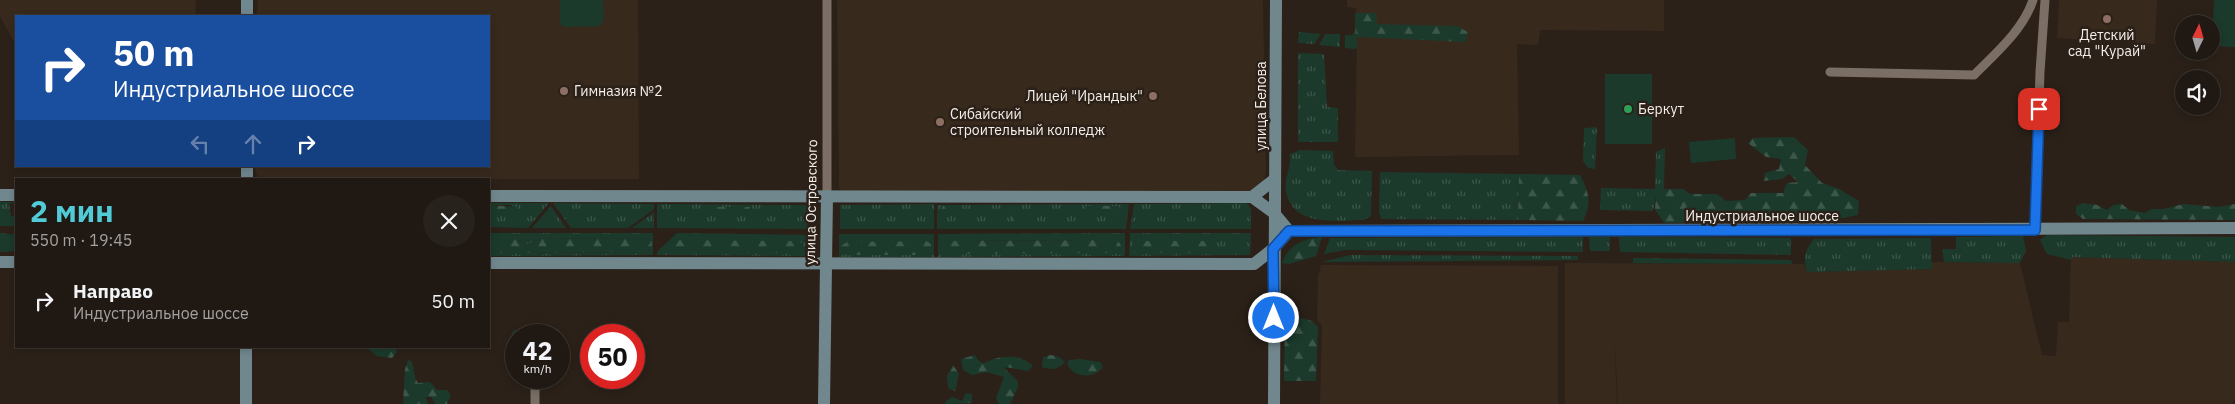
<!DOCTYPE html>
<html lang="ru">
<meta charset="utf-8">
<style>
body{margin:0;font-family:"IBM Plex Sans",sans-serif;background:#28221c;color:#f1f3f6;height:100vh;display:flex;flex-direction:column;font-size:19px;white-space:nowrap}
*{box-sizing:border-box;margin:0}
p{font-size:16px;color:#a2a0a0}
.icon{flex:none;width:28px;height:28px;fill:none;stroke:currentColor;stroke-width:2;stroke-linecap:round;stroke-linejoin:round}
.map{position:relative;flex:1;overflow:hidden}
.side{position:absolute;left:15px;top:178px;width:475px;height:170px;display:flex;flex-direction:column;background:#201913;border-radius:0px;box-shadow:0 2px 8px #0003,0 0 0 1px #3d3833}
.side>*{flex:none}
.guide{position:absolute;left:15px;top:15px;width:475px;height:152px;border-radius:0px;box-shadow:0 2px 8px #0003,0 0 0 1px #3d3833;background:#1a4fa0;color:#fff;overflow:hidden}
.needle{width:32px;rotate:5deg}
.tools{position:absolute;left:2175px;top:15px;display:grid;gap:10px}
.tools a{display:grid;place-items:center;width:45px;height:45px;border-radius:50%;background:#201913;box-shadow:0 2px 8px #0003,0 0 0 1px #3d3833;font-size:25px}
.speed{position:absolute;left:505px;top:324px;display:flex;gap:10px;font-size:25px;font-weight:700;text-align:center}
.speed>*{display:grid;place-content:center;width:65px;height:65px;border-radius:50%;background:#201913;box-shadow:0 2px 8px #0003,0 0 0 1px #3d3833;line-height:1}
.speed small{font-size:12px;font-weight:400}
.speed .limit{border:8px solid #d22;background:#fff;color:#111}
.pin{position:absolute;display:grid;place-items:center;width:42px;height:42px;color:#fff;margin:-21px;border-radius:10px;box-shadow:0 2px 8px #0006}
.me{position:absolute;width:55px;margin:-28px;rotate:0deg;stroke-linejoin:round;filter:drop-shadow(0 0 4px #0008)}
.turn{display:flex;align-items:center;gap:18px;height:105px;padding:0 15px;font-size:22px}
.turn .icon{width:65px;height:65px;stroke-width:2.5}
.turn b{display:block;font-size:35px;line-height:42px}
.lanes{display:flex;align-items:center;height:48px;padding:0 15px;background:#0003;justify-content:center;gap:25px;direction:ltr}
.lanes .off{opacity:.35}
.round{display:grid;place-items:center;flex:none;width:52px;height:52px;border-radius:26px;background:#28221c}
.overview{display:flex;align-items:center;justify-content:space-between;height:85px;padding:0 15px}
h1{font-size:30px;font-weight:700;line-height:38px;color:#52cbd8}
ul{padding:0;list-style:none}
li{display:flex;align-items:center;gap:15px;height:75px;padding:0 15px}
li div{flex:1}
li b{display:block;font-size:19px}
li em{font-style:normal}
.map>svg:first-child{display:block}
.built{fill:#38291d}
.grass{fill:url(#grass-tufts);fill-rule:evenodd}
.forest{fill:url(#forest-firs)}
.pitch{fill:#1b3a2c}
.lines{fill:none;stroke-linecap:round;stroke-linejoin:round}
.street{stroke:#7a6e65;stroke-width:9}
.secondary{stroke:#71878e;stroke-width:12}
.route-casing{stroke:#114b97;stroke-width:12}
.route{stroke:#1a73e8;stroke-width:9}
.education-dot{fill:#8d6e63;stroke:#2b2119;stroke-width:2}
.leisure-dot{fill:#2e9e5b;stroke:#2b2119;stroke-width:2}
.labels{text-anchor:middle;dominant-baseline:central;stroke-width:5;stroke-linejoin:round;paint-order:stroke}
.poi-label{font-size:14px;fill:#f6efea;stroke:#2b2119;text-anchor:start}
.street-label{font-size:14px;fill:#f6efea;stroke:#2b2119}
</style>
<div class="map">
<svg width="2235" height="404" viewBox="0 0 2235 404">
<defs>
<pattern id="grass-tufts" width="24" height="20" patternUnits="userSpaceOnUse" patternTransform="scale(1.25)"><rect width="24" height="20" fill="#1b3a2c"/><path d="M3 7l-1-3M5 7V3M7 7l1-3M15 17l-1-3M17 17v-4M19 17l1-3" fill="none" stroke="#3d574b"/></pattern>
<pattern id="forest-firs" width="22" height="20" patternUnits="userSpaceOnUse" patternTransform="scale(1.25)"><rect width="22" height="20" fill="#1b3a2c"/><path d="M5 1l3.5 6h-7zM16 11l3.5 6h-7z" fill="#3d574b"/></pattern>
</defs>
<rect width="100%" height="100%" fill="#2b2119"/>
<g class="built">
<polygon points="0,0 196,0 195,16 16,16 16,40 13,40 0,16"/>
<polygon points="258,0 638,0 639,179 258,179 254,166 489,166 489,16 257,16"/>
<polygon points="837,0 1263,0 1266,173 1263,183 1247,193 845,194 839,188 839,174"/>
<polygon points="1347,0 1664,0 1664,31 1540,30 1538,45 1517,44 1519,155 1355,157 1357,37 1355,30 1356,8 1347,7"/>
<polygon points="2059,0 2157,0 2155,44 2057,38"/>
<polygon points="2071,257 2235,262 2235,398 2232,404 1618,404 1614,330 1617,404 1565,404 1565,263 1804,264 1807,272 1931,269 1931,262 2020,263 2042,355 2056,356 2058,322 2069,322"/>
<polygon points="1321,265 1558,266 1558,404 1320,404 1322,325 1317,321 1318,276"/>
</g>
<g class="grass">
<polygon points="1355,30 1357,37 1357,49 1345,48 1345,35 1353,35"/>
<polygon points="1299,32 1321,34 1314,44 1298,43"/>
<polygon points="1325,34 1340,34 1340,47 1319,45"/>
<polygon points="1298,53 1324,54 1327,107 1338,108 1338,142 1298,142"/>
<polygon points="1597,127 1595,169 1588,168 1583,161 1584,128"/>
<polygon points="1665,148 1664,189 1656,195 1653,211 1600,210 1601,188 1655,189 1656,152"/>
<path d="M1300 150 1333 151 1334 165 1338 170 1372 171 1371 216 1364 220C1337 220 1294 228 1286 192 1283 180 1292 167 1290 154Z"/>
<polygon points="1380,172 1519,174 1518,220 1381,219 1379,212"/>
<polygon points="0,202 16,202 9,204 11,216 16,216 16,226 0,226"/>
<polygon points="489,203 549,203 528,228 489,227 489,212 517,208 510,205 489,205"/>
<polygon points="553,203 654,204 654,209 628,228 571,228"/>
<polygon points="1245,203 1248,204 1251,209 1251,229 1130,229 1134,204"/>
<polygon points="657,204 808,205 807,229 657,228"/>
<polygon points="934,204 934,229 840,229 840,205"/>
<polygon points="1129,204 1126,229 937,229 937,205"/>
<polygon points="551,206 566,228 532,228"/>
<polygon points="654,212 654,228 632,228"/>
<polygon points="489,233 653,233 653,255 489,256 489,253 644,252 649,250 649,240 641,238 541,239 528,244 512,238 489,238"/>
<polygon points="677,233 806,235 805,256 657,255 657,252"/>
<path d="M1125 233V256L938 257V234ZM1111 240 1118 253 943 252 944 241H949Z"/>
<polygon points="1130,233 1251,233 1250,255 1129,256"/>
<rect x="839" y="234" width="95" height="23"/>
<polygon points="2047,235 2235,237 2235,262 2071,257 2072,260 2047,254 2040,240"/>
<polygon points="2023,236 2026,251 2020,263 1944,262 1942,249 1956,249 1956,237"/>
<polygon points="1583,237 1583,252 1345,250 1324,254 1330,238"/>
<polygon points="1589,237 1610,237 1610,251 1590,251"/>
<polygon points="1619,237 1791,238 1791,255 1620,252"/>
<path d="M1931 238 1932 269 1807 272C1803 259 1805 249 1814 239Z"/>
<polygon points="1350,255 1578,256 1578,260 1322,262"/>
<polygon points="1633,258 1791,260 1792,264 1633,263"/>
</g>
<g class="forest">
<polygon points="1355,13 1376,13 1377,24 1457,26 1468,32 1465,42 1357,37 1355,30"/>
<polygon points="1794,137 1808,150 1805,165 1822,183 1839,189 1859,201 1858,215 1832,220 1664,223 1655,209 1656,195 1664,189 1683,189 1690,194 1717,194 1726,201 1745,200 1751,193 1783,193 1787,183 1798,182 1789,174 1782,179 1764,181 1765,173 1779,169 1781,159 1766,157 1748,143 1753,138"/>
<path d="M1519 174 1580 175C1589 193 1592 202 1583 221L1518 220Z"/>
<polygon points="2083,203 2097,205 2107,210 2113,205 2122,204 2129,210 2145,213 2151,209 2163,209 2184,204 2219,207 2235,204 2235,220 2083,219 2076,214 2076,206"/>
<polygon points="489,205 517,207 516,211 509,213 489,212"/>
<polygon points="943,206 959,206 965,212 943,215 940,211"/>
<polygon points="1086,206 1117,206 1123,209 1120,215 1096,214 1085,211"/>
<polygon points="716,207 750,207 748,211 733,212 719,217"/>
<polygon points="1018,211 1026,215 1030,222 1027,226 1017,225 1011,219 1012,212"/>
<polygon points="0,233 16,235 16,251 0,252"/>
<path d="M1322 237 1316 256 1289 264 1282 263C1289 244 1303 239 1322 237Z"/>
<polygon points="489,238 512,238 528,244 541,239 641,238 649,240 651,245 649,250 644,252 489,253"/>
<polygon points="674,240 792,241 803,243 801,251 798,253 678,251 671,250 669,246"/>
<polygon points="1111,240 1119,242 1121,246 1118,253 947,254 941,249 944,241 949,241"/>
<polygon points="926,241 931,244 932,250 925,255 847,255 841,249 841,246 847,242"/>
<polygon points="1134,241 1206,241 1210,246 1208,252 1204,253 1134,253 1131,247"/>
<polygon points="1285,306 1291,306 1293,316 1312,321 1318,327 1316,381 1284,381"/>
<polygon points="514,330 523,332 526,335 516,335 516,352 506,344"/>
<polygon points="368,346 395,346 397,352 392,358 377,356 367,348"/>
<path d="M975 355C977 358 979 363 984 363 985 363 990 360 991 360 1006 355 1022 355 1033 366L1028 371 1006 367 1005 369 1018 381V387L1010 404H999L996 398 1004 377 986 372 972 375 963 370 961 359Z"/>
<path d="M1051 355 1059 357 1065 362C1057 370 1052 370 1042 367L1043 357Z"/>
<path d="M1081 359 1100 362 1103 367C1094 379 1073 379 1067 363L1069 360Z"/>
<path d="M408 360 411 361C415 368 413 376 418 383L430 382 437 390H447L451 396 447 404H436L431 397H426L428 404H403L405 369Z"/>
<polygon points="953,365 959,374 955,391 948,388 947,376"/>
<polygon points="966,393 972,394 972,403 946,404 945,402 952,397 962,401"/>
</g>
<g class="pitch">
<polygon points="560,0 603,0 604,20 599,26 564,27 560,23"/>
<polygon points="2214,0 2235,0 2235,47 2212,46"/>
<rect x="1605" y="74" width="47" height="70"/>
<polygon points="1735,138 1736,159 1691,163 1689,142"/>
</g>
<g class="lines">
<g class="street">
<polyline points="827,0 827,196"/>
<path d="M1830 72 1974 75C1996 53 2023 30 2033 0"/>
<polyline points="2035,230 2040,72 2045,0"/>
<polyline points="535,335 535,332"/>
<polyline points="535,404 535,378"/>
</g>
<g class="secondary">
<polyline points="247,16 247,0"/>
<polyline points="247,166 247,179"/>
<polyline points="0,195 16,195"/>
<polyline points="489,196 1252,197 1274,213 1289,231"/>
<polyline points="1252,197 1275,179"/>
<polyline points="1289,231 2235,228"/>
<polyline points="0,262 16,262"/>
<polyline points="489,263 1254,264 1273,249 1289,231"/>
<polyline points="246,404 246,346"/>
<polyline points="824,404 827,196"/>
<polyline points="1274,404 1276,0"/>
</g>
</g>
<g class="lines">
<g class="route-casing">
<polyline id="route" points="1274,318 1273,249 1289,231 2035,230 2039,109"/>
</g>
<use href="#route" class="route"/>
</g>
<g class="education-dot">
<circle cx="2107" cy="19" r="5"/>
<circle cx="564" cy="91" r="5"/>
<circle cx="1153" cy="96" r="5"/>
<circle cx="940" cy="122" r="5"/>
</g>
<circle class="leisure-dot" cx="1628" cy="109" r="5"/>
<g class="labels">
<g class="poi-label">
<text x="2107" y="35" text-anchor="middle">Детский<tspan x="2107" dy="16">сад "Курай"</tspan></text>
<text x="574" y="91">Гимназия №2</text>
<text x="1143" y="96" text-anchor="end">Лицей "Ирандык"</text>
<text x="1638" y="109">Беркут</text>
<text x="950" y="114">Сибайский<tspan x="950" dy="16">строительный колледж</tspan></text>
</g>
<g class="street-label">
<text transform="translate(1261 106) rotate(-90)">улица Белова</text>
<text transform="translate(811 202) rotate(-89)">улица Островского</text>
<text x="1762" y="216">Индустриальное шоссе</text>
</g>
</g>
</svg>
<div class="tools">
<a><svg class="needle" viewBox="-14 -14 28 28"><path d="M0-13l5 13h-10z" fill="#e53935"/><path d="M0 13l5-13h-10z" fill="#a2a0a0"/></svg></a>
<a><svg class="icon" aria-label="sound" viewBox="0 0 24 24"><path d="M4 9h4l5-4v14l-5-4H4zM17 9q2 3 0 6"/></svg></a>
</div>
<div class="speed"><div>42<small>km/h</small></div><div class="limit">50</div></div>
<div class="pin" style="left:2039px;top:109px;background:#d93025"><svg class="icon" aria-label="arrive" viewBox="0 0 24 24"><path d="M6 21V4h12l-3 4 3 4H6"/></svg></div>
<svg class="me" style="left:1274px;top:318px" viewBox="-20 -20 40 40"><circle r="17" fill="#1a73e8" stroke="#fff" stroke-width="3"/><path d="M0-11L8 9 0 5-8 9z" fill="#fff"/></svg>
<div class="guide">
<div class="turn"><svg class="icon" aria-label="right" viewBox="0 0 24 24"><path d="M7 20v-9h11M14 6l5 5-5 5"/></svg><div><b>50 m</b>Индустриальное шоссе</div></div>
<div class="lanes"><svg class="icon off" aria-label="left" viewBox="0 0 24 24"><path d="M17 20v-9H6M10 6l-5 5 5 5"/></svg><svg class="icon off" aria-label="ahead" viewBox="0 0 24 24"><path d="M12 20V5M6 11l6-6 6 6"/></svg><svg class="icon" aria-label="right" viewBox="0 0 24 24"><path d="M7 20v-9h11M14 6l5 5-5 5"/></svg></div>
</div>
<section class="side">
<div class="overview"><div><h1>2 мин</h1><p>550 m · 19:45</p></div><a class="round"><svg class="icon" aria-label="close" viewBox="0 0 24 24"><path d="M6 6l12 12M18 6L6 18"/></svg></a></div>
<ul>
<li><svg class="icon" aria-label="right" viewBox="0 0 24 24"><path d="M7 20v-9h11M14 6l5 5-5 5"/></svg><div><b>Направо</b><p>Индустриальное шоссе</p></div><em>50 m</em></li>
</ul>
</section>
</div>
